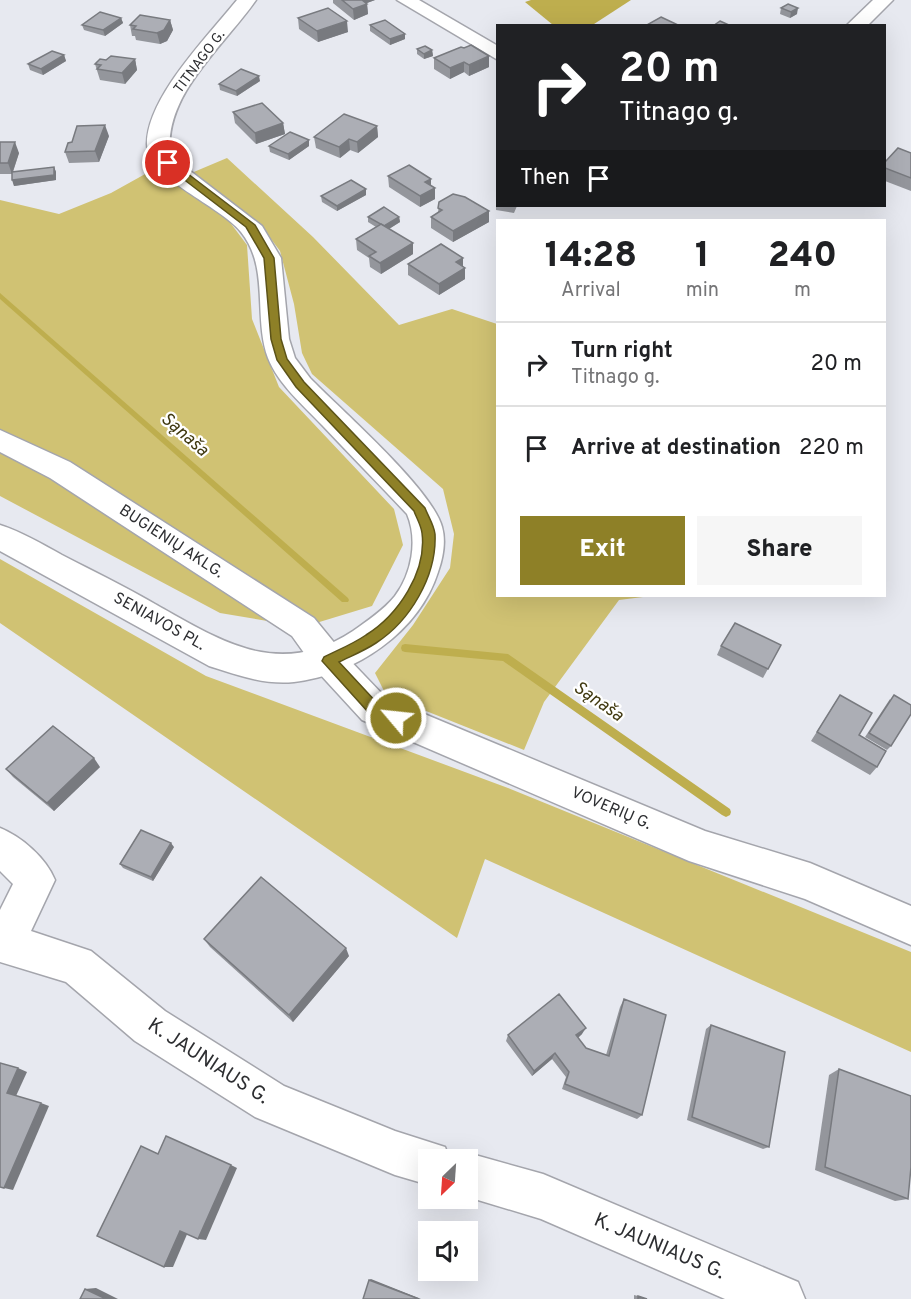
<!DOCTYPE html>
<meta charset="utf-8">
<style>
body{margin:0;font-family:Overpass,sans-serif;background:#f6f6f6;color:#202124;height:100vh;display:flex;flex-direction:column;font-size:22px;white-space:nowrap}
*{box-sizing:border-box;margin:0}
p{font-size:20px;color:#757577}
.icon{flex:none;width:33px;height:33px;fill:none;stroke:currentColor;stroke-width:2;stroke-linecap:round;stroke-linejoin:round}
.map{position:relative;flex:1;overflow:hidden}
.side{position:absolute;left:496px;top:219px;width:390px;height:378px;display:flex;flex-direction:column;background:#fff;border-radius:0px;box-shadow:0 6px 24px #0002}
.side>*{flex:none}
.hud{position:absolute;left:496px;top:24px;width:390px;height:183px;border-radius:0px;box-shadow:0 6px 24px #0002;background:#202124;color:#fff;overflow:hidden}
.needle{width:39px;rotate:205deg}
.buttons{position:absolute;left:418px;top:1149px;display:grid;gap:12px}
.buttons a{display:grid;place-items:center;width:60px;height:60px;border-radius:0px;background:#fff;box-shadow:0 6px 24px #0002;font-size:30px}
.pin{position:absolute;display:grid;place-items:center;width:51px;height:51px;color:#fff;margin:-26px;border:3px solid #fff;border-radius:50%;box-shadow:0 2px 6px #0007}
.me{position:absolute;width:66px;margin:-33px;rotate:298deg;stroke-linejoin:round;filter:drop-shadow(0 0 4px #0008)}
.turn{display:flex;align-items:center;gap:21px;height:126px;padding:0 24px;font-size:27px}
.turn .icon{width:78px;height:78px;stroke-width:2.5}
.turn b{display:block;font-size:42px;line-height:51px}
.then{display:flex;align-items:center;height:57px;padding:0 24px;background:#0003;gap:12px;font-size:22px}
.eta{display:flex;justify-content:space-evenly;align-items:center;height:102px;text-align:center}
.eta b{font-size:36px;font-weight:800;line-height:42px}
.action{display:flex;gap:12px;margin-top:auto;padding:12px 24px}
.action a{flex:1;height:69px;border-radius:0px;background:#8e8027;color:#fff;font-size:24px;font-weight:800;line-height:69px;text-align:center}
.action a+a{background:#f6f6f6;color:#202124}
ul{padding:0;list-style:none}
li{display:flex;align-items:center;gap:18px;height:84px;padding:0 24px;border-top:2px solid #e0e0e0}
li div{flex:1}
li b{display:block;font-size:22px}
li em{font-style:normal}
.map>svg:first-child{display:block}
.green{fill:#d0c273}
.water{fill:#beae4e}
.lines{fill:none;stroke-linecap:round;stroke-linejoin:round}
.stream{fill:#beae4e;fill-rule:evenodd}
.street-casing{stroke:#a4a5ac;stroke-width:3}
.secondary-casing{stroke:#a4a5ac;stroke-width:3}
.street{fill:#fff;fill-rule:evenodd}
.secondary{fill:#fff;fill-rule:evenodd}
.wall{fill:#94969c}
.shaded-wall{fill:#787a7f}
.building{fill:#acaeb5;stroke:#787a7f;stroke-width:1.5}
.route{fill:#8e8027;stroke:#5c5319;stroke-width:1.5}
.labels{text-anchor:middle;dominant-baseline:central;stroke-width:4.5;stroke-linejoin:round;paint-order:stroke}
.far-street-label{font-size:14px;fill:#2d2e31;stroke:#fff}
.street-label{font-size:16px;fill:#2d2e31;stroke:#fff}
.water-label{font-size:18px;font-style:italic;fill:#403910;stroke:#fff}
.near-street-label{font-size:20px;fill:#2d2e31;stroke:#fff}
</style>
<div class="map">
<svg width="911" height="1299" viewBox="0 0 911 1299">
<rect width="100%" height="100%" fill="#e7e9f0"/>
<g class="green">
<polygon points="227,158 313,237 399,325 452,309 497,324 498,596 651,596 619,600 544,702 524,750 386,695 375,673 413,625 450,568 454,534 443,489 312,374 302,353 294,304 280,251 259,223 189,174"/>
<polygon points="156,168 226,217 247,245 252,319 279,387 394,509 403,545 372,606 303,627 220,613 0,496 0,200 59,214 111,193"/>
<polygon points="0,559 206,676 508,788 911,952 911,1052 485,859 457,938 0,623"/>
</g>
<polygon class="water" points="531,0 631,0 591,26 553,25 525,2"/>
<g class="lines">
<g class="stream">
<polygon points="0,293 348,598 349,600 348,602 342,602 0,299"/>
<polygon points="405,644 508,654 730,809 731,812 730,815 726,817 722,815 503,661 405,652 402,651 401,648 402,645"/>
</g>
<g class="street-casing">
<g id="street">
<polygon points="397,0 419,0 498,46 498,60"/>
<polygon points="873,0 893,0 867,26 846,26"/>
<polygon points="0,430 70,462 314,618 341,651 386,698 705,831 810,863 911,906 911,945 805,899 689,861 362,720 317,671 292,636 50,478 0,452"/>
<path d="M0 828C22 837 46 858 55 880L31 931 91 951 165 1011 284 1086 395 1131 445 1147 450 1160H429V1185L395 1175 255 1117 135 1041 66 982 0 962V910L13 884 0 871Z"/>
<polygon points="468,1153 543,1174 798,1282 805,1299 725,1299 541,1219 468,1197 468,1160 452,1160"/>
</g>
</g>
<g class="secondary-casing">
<path id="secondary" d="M237 0H256C225 45 165 93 170 152L185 167 262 226 281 258 289 339 295 358 310 378C341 410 432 489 442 527 446 541 443 558 438 572 419 632 355 675 294 682 264 685 237 675 209 666L0 551V525C22 532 42 544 62 555 93 571 124 586 155 604 221 641 279 680 353 631 367 621 384 610 395 596 412 573 418 540 407 514 379 484 350 455 322 425 304 406 278 384 268 358 253 317 270 268 241 232 221 206 148 179 147 144 147 97 209 35 237 0Z"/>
</g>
<use href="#street" class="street"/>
<use href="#secondary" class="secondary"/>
</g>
<g class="wall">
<polygon points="333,0 375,0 367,3 367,4 368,14 354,20 333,3"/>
<polygon points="781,8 797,14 790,18 780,14"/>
<polygon points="121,18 123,23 105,36 84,30 82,25"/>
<polygon points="298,18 348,32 318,42 299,29"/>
<polygon points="170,20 173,30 167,41 160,44 136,40 135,36 132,36 130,25"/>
<polygon points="370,25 405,39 390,45 370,31"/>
<polygon points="461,47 489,67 469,76 464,72 450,79 434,69 434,58"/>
<polygon points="417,49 432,50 433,56 424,59 417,54"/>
<polygon points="64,55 66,61 43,75 30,70 28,64"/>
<polygon points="135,59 137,70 125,84 100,80 95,64 106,60"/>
<polygon points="260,81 237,96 220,90 219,84"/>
<polygon points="233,112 283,123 285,134 256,144 235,123"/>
<polygon points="377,126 378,137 358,153 350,150 340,158 316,148 314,137"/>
<polygon points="109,136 99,162 69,163 65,152 72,142"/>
<polygon points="309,140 309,146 289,160 270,152 269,146"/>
<polygon points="0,142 19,153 13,172 54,167 56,172 56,180 14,186 12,174 0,174"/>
<polygon points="911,153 911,191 885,181 885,162"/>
<polygon points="388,176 431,186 435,188 435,199 420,207 389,187"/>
<polygon points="366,195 337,211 322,202 321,196"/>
<polygon points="498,199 498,206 517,206 514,213 496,210 496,204"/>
<polygon points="439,202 489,222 453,242 431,228 431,217 438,213"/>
<polygon points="368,217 399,217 400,222 389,229 413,254 381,274 370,267 369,258 357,250 356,239 376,227 368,222"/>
<polygon points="408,264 463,266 465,279 439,295 408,275"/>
<polygon points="781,645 763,678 717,655 721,646"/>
<polygon points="840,695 859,735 877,767 870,775 811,741"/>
<polygon points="890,699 891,746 887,750 865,737"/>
<polygon points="100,767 54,811 13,777 6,769"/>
<polygon points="174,847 153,881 123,868 120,864"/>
<polygon points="204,939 349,956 293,1022 210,947"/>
<polygon points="624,999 642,1115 637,1119 562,1089 566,1077 552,1059 532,1076 506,1041 508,1035 582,1034 578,1038 586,1048 606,1055 620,1007"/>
<polygon points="711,1025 769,1147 763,1149 687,1120 706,1029"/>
<polygon points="839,1069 908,1199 895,1201 815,1170 829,1075"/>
<polygon points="634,1295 638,1296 647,1299 634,1299"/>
</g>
<g class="shaded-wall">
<polygon points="356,0 375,0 356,7"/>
<polygon points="367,4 368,14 354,20 353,9"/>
<polygon points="798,8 797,14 790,18 791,12"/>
<polygon points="121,18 123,23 105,36 103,30"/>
<polygon points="170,20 173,30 167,41 160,44 157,33"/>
<polygon points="347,21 348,32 318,42 317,31"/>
<polygon points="405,34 405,39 390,45 390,39"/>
<polygon points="432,50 433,56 424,59 424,54"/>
<polygon points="64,55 66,61 43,75 41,69"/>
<polygon points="489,56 489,67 469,76 469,65"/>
<polygon points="135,59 137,70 125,84 122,73"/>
<polygon points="464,62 464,72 450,79 450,68"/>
<polygon points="259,76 260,81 237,96 236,91"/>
<polygon points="283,123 285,134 256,144 255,133"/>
<polygon points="105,125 109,136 99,162 95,151"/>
<polygon points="377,126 378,137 358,153 357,142"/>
<polygon points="349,139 350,150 340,158 339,147"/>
<polygon points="309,140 309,146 289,160 288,154"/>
<polygon points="15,142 19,153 12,174 8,163"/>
<polygon points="54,167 56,172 56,180 14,186 12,180"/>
<polygon points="431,179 431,190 425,182"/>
<polygon points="435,188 435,199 420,207 420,196"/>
<polygon points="366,189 366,195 337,211 337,206"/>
<polygon points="489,211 489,222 453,242 453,231"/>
<polygon points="399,217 400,222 384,232 383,226"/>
<polygon points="413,243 413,254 381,274 380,263"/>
<polygon points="463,258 463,269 456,262"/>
<polygon points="465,268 465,279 439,295 439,284"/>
<polygon points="94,758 100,767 54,811 47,803"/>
<polygon points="171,843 174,847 153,881 151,877"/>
<polygon points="346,948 349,956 293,1022 289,1015"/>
<polygon points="586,1028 582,1034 573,1042 576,1035"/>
<polygon points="555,1053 552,1059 532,1076 534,1071"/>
<polygon points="18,1068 27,1072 16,1096 7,1093"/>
<polygon points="41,1103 49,1106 13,1190 4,1188"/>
<polygon points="231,1165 237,1168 206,1240 198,1239"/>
<polygon points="180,1231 188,1232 173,1267 164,1267"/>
<polygon points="371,1279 421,1299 419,1299 369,1280"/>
<polygon points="96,1288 118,1299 106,1299 85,1289"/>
</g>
<g class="building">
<polygon points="342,0 362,0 367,4 353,9"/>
<polygon points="788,4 798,8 791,12 781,8"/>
<polygon points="328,8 347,21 317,31 298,18"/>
<polygon points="100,12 121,18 103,30 82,25"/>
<polygon points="140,15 170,20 164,30 157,33 133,29 136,26 130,25"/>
<polygon points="661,17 678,25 677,26 645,26"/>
<polygon points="385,20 405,34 390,39 370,25"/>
<polygon points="720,21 731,26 713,26"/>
<polygon points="471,45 489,56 469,65 464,62 450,68 434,58 461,47 464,48"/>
<polygon points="425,46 432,50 424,54 417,49"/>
<polygon points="52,51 64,55 41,69 28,64"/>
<polygon points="111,56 135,59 122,73 97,69 101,65 95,64 100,59 106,60"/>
<polygon points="241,69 259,76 236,91 219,84"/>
<polygon points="262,103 283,123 255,133 233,112"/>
<polygon points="344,114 377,126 357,142 349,139 339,147 314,137"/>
<polygon points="105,125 95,151 65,152 68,143 72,142 77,126"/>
<polygon points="290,132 309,140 288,154 269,146"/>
<polygon points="0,142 15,142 8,163 0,163"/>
<polygon points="898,148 911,153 911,178 885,168 885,162"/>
<polygon points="409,165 431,179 425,182 435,188 420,196 388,176"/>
<polygon points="54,167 54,175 12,180 12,172"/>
<polygon points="351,180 366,189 337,206 321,196"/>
<polygon points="453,194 465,197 489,211 453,231 431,217 442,210 438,208 439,202"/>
<polygon points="384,207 399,217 384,226 368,217"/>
<polygon points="381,224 413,243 380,263 369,256 376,252 356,239"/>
<polygon points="441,244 463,258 456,262 465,268 439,284 408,264"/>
<polygon points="735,623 781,645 768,669 721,646"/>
<polygon points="840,695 872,713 859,735 886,751 877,767 817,732"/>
<polygon points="894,695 911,705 911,714 891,746 869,733"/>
<polygon points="53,726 94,758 47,803 6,769"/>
<polygon points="141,830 171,843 151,877 120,864"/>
<polygon points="261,877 346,948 289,1015 204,939"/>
<polygon points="559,994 586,1028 576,1035 586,1048 609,1056 624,999 666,1015 642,1115 565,1084 569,1072 555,1053 534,1071 508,1035"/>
<polygon points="711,1025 785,1052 769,1147 692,1117"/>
<polygon points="0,1063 18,1068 7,1093 41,1103 4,1188 0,1187"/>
<polygon points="839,1069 911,1096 911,1167 908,1199 825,1167"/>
<polygon points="166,1136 231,1165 198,1239 180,1231 164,1267 97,1236 141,1146 158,1154"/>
<polygon points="369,1280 419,1299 363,1299"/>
<polygon points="85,1289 106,1299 80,1299"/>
<polygon points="638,1296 647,1299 638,1299"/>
</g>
<path class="route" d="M165 161H171L255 225 274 258 281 339 287 359 304 382 425 508C428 516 434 525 435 534 437 576 410 621 376 643 364 651 351 656 339 662L379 705 401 714V723L396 724 369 713 322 661 324 657C338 650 353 644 366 635 398 615 427 572 422 533 421 525 416 517 414 511L296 387 277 360 271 339 264 258 246 227 165 165Z"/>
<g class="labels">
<g class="far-street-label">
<text transform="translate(200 62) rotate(-53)">TITNAGO G.</text>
</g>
<g class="street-label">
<text transform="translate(171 542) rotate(33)">BUGIENIŲ AKLG.</text>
<text transform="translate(159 622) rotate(29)">SENIAVOS PL.</text>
<text transform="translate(611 809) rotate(23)">VOVERIŲ G.</text>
</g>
<g class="water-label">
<text transform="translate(184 435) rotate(41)">Sąnaša</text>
<text transform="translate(598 702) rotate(35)">Sąnaša</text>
</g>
<g class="near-street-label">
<text transform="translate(208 1062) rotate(33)">K. JAUNIAUS G.</text>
<text transform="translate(659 1247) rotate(23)">K. JAUNIAUS G.</text>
</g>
</g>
</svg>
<div class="buttons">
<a><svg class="needle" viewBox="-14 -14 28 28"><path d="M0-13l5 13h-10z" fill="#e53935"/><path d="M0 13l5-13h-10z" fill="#757577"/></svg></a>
<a><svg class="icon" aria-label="sound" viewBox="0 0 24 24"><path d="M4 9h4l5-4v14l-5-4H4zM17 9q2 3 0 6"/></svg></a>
</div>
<div class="pin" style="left:168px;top:163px;background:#d93025"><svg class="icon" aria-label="arrive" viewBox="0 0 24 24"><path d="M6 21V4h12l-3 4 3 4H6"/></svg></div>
<svg class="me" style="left:396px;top:718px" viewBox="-20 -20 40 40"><circle r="17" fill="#8e8027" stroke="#fff" stroke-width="3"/><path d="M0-11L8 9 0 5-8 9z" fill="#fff"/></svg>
<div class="hud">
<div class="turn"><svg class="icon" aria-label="right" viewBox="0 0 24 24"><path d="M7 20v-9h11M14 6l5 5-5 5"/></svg><div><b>20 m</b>Titnago g.</div></div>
<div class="then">Then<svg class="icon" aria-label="arrive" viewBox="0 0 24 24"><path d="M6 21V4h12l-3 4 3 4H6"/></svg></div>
</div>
<section class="side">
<div class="eta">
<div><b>14:28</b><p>Arrival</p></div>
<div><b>1</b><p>min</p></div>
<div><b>240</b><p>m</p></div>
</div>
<ul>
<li><svg class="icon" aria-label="right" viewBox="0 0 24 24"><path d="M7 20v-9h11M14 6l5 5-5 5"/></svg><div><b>Turn right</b><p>Titnago g.</p></div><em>20 m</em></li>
<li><svg class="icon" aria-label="arrive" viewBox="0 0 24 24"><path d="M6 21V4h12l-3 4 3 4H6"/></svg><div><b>Arrive at destination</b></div><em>220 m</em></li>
</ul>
<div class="action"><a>Exit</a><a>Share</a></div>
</section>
</div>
